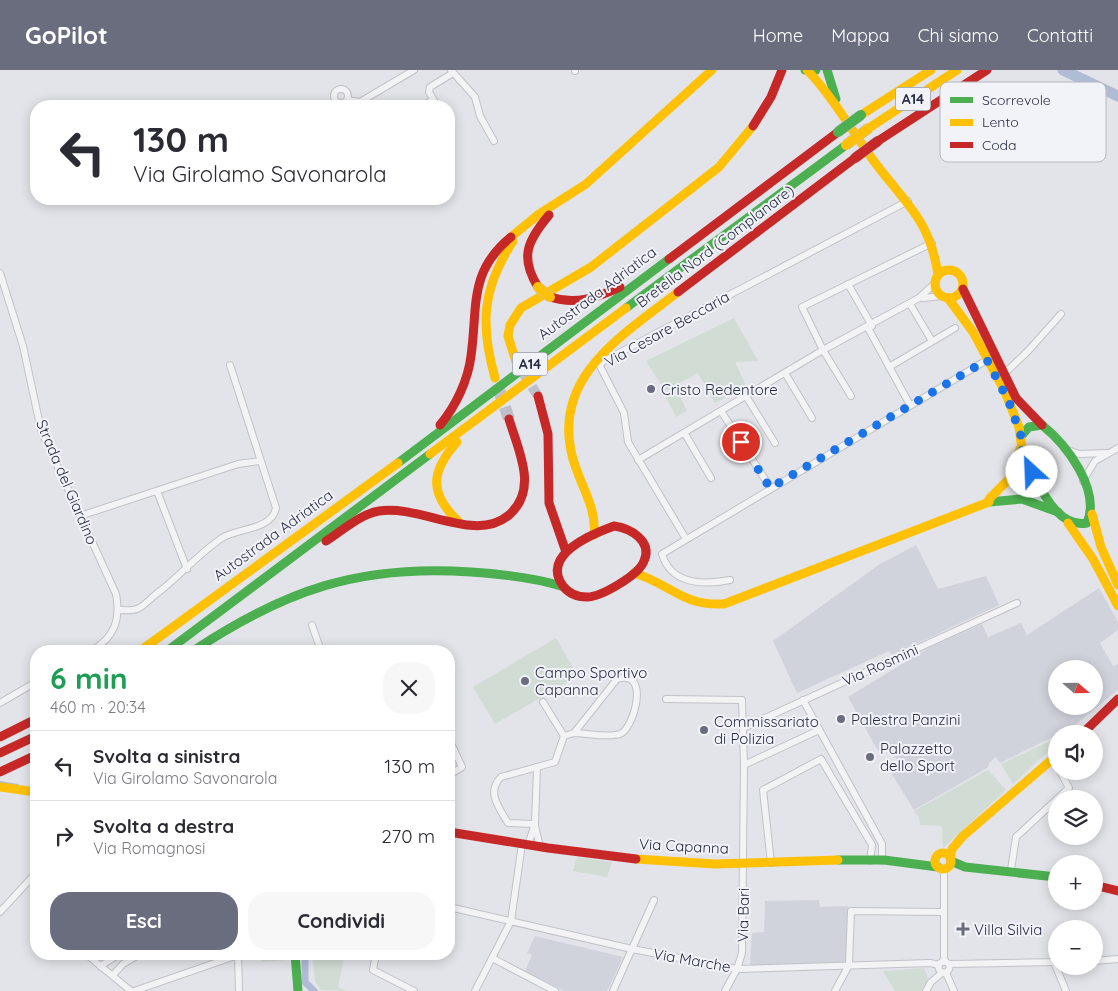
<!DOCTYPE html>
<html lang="it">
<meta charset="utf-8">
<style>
body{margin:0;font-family:Quicksand,sans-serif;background:#f7f7f7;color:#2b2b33;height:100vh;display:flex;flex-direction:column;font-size:19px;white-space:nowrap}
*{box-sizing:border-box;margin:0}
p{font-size:16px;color:#7c7c81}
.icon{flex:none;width:28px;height:28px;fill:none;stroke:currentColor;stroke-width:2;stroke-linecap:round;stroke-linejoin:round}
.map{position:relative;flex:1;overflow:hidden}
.drawer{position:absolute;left:30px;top:575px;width:425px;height:315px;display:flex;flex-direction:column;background:#fff;border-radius:20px;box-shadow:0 2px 12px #0003}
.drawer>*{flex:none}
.guide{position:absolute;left:30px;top:30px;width:425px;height:105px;border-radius:20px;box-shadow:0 2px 12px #0003;background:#fff;color:#2b2b33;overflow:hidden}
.needle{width:32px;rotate:110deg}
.tools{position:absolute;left:1048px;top:590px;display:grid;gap:10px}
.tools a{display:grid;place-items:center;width:55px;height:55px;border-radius:50%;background:#fff;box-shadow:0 2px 12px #0003;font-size:25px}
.pin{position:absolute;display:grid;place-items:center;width:42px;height:42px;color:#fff;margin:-21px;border:2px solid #fff;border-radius:50%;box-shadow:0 1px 5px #0007}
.me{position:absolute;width:55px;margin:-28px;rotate:335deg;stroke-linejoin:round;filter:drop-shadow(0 0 4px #0008)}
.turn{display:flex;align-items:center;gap:18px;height:105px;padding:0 20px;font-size:22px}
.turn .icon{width:65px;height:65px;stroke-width:2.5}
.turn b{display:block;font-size:35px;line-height:42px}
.round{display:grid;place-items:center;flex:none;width:52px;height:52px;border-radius:20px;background:#f7f7f7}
.overview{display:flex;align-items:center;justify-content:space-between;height:85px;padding:0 20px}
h1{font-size:30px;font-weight:800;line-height:38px;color:#1e9e55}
.action{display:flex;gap:10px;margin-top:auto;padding:10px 20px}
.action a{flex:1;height:58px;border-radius:20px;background:#696d7e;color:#fff;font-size:20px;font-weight:800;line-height:58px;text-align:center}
.action a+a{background:#f7f7f7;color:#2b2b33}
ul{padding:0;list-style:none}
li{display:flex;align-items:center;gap:15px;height:70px;padding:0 20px;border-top:1px solid #e1e1e2}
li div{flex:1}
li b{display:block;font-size:19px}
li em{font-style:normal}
header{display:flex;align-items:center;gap:30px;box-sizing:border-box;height:70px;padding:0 25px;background:#696d7e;color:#fff}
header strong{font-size:24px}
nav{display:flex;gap:28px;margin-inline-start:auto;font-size:18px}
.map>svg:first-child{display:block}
.built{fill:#d1d3dc;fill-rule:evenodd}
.green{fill:#d1dcd4}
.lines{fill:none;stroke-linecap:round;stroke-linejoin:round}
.stream{stroke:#b0bbd5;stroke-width:2}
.canal{stroke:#b0bbd5;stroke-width:7}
.river{stroke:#b0bbd5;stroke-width:11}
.primary-tunnel{stroke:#bebfc8;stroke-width:10;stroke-dasharray:10 5;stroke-linecap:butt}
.highway-tunnel{stroke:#bebfc8;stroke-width:12;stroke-dasharray:12 6;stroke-linecap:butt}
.street-casing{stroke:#c1c2c7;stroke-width:8}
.street{stroke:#f3f3f6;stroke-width:6}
.fast{stroke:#4caf50;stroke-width:9}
.slow{stroke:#ffc107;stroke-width:9}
.jam{stroke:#c62828;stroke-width:9}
.fast-bridge-casing{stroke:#c0c1c7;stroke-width:11;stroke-linecap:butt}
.slow-bridge-casing{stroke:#c0c1c7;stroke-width:11;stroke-linecap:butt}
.jam-bridge-casing{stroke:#c0c1c7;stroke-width:11;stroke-linecap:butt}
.fast-bridge{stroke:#4caf50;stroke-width:10}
.slow-bridge{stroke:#ffc107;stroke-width:10}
.jam-bridge{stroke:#c62828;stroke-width:10}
.route{stroke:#1a73e8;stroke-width:9;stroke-dasharray:0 16.2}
.poi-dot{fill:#696d7e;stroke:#f1f3f8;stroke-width:2}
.labels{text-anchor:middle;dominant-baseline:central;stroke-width:4;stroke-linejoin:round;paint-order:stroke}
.shield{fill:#f1f3f8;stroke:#64687a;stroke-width:1}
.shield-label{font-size:14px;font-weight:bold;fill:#282d44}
.street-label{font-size:15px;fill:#282d44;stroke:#f1f3f8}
.poi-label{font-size:15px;fill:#282d44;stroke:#f1f3f8;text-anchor:start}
.key{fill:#f1f3f8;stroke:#b5b8c2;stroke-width:1}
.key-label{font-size:14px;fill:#282d44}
</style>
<header>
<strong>GoPilot</strong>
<nav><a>Home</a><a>Mappa</a><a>Chi siamo</a><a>Contatti</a></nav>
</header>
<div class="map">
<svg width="1118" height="921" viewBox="0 0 1118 921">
<rect width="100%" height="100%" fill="#e3e4e9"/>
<g class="built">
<polygon points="916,475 938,519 986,506 999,535 892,585 889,581 797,623 773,571 880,494"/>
<path d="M1099 518 1118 552V560L1100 573 1113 596 1118 594V620L1071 658 1000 693 996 687 990 692 987 698 914 740 888 698 898 692 889 675 878 681 848 627 928 578 982 554 988 567 1021 553 1027 565ZM1056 599H1094V636H1056Z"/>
<polygon points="819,830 820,837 848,836 846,893 750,896 752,863 764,862 765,831"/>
<polygon points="535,866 623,887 607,921 564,921 525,901 532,885 527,883"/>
</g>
<g class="green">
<polygon points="734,248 758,291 735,292 746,316 715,333 698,303 665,321 646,291"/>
<polygon points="676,318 687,341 676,347 664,324"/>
<polygon points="556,568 578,606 495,654 473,617"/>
<polygon points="1056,668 1056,674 1013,714 1001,694"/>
<polygon points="988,700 1006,720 943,778 942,756 920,755 919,747 914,741"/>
<polygon points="577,787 612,792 607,807 573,801"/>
<polygon points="261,884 287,884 287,890 261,892"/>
<polygon points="312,884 345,884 338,917 346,921 321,920 315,911"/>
<polygon points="924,898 928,909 921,921 895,921 883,901"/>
</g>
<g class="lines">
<polyline class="stream" points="0,712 18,715"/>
<polyline class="canal" points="305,884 305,912 314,921"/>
<polyline class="river" points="1063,0 1118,26"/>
<polyline class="primary-tunnel" points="524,304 538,326"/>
<polyline class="highway-tunnel" points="499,320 509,349"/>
<g class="street-casing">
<g id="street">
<polyline points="451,0 475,27 480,46 494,71"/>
<polyline points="575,0 575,1"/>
<circle cx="341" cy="26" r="7"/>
<polyline points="347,30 360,32 414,0"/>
<polyline points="422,36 433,30"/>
<polyline points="437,36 429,22 430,17 453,3"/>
<path d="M0 203 23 276 41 360 116 524C121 550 114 568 91 581"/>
<polyline points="848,214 872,256"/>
<polyline points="923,228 942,226"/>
<polyline points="910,234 932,271"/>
<polyline points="868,258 910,335"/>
<polyline points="889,297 955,258"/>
<polyline points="785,303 812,348"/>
<polyline points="1004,304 1029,280 1061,244"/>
<polyline points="746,326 775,373"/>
<polyline points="851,326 823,280 802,237 932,173"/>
<polyline points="721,341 770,417"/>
<polyline points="685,364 711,408"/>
<polyline points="1065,379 1079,384 1107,383"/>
<polyline points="638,390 823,280 919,228 935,213"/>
<polyline points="1083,411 1095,391 1118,378"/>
<polyline points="157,421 187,499"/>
<polyline points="80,446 238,394 260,391"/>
<polyline points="686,469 628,372 624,343 600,296 602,292 908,131"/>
<path d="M730 510C704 515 671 515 662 484L987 290"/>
<path d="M118 540C124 540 132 541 137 539 143 537 150 529 155 525 178 508 198 484 222 468 238 458 272 460 276 438L230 295"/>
<polyline points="312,555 321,581"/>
<polyline points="666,629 742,630 744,695 742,883 737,899 725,921"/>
<polyline points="803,630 882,774 882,791"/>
<polyline points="0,633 36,612"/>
<polyline points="743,658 1017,533"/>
<path d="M564 666 574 663 617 609C651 598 634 659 620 664 607 668 587 663 574 663"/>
<polyline points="449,669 462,697 449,705"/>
<polyline points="744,695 819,660"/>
<polyline points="1057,729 1069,718 1060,701"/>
<path d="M535 754 508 753C499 738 486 722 501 707L555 692 564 666 543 632"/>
<polyline points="535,756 540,777"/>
<polyline points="528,775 535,754 537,697"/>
<polyline points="771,793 763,720 821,689 872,775 870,791"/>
<polyline points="944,799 944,892"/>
<polyline points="1011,800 1016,767 1056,730"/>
<polyline points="449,837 632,879 737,899 930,893 939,895"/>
<polyline points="0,842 36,803"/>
<polyline points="86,884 131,921"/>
<polyline points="238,884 239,921"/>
<polyline points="376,884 373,900 414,921"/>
<polyline points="492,888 555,921"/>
<polyline points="1094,891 1118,889"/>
<circle cx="944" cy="897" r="5.5"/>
<polyline points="1054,892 1066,921"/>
<polyline points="949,894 1056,892"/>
<polyline points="100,896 120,884"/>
<polyline points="946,903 954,921"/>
<polyline points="113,905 123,894 140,884"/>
<polyline points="134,921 238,885"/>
<polyline points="475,921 511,851 522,774"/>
<polyline points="613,921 654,830"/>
<polyline points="835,921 849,895 851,841 944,842"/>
<polyline points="926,921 931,912 942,903"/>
</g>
</g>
<use href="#street" class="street"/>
<g class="fast">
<polyline points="805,0 816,0"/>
<polyline points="827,0 836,29"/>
<polyline points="626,238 846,75"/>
<path d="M1021 366 1029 357 1042 355C1067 375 1101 420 1087 453 1061 458 1045 427 1034 407"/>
<polyline points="398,393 669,189"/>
<polyline points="989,432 1022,429 1058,442"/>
<polyline points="167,581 430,384"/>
<path d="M193 581C285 520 360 494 471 502 501 504 532 507 561 516"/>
<polyline points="838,790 884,790 938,797"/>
<polyline points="951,791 965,797 1056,807"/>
<polyline points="295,884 298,921"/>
</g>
<g class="slow">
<path d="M807 0C833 27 851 60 873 90 904 132 930 149 938 205"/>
<polyline points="861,45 931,0"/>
<polyline points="869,58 957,0"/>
<polyline points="511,167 539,144 586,114 712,0"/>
<circle cx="949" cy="214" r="14"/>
<polyline points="948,228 973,262 1005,322 1019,357 1022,380 1034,407"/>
<polyline points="516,292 508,266 510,255 521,238 591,197 719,97 753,56"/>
<path d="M495 308C480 254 482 219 513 171"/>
<path d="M457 372C430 402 429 424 459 452"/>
<polyline points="430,384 626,238"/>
<polyline points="989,429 1010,408 1020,379"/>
<polyline points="1092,444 1101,477 1118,515"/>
<polyline points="1068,453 1093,489 1118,536"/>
<path d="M594 465C597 437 580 415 573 389 550 307 623 265 678 222"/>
<path d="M634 503C671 514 681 536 724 534L989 432"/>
<polyline points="140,581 398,393"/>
<polyline points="0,717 36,722"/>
<circle cx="943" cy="791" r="8"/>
<polyline points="950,788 952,779 963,766 1056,686"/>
<polyline points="636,789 715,794 838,790"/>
</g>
<g class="jam">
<polyline points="753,56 771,27 782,0"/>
<polyline points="878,71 987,0"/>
<polyline points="669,189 838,62"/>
<path d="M538 217C519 187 528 170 549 145"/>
<polyline points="963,219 1016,328 1042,355"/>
<polyline points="678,222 855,88"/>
<path d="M550 227C575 235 597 228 620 217"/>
<polyline points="538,326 548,364 549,433 566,482"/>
<path d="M440 355C456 336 468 310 471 286 478 237 468 202 511 167"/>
<path d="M614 456C630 458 653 471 644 491 639 505 601 527 587 527 578 527 569 524 563 516 540 485 592 464 614 456Z"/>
<path d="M326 471C342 461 360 444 379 441 420 434 475 474 509 445 539 419 518 380 509 349"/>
<polyline points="1082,664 1118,629"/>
<polyline points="0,667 36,649"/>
<polyline points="0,683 36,666"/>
<polyline points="0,702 36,685"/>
<polyline points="449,762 548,778 636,789"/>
<polyline points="1094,815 1118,821"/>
</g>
<g class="fast-bridge-casing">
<polyline id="fast-bridge" points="838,62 861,45"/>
</g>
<g class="slow-bridge-casing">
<g id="slow-bridge">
<polyline points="846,75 869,58"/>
<polyline points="538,217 550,227"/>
</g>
</g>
<g class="jam-bridge-casing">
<polyline id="jam-bridge" points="855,88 878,71"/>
</g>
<use href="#fast-bridge" class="fast-bridge"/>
<use href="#slow-bridge" class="slow-bridge"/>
<use href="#jam-bridge" class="jam-bridge"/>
</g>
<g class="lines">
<polyline class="route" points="741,372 770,418 987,290 1009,332 1021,366 1020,378 1032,402"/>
</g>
<g class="poi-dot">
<circle cx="651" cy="319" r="5"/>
<circle cx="525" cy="611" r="5"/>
<circle cx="841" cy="649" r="5"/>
<circle cx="704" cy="660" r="5"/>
<circle cx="870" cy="687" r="5"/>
<path d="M960.5 851.5h5v5h5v5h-5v5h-5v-5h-5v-5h5z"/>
</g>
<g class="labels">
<g class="shield">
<rect x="895.5" y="17.5" width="35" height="23" rx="4"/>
<rect x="512.5" y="282.5" width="35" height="23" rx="4"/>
</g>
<g class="shield-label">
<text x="913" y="29">A14</text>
<text x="530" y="294">A14</text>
</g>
<g class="street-label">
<text transform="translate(715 176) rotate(-37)">Bretella Nord (Complanare)</text>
<text transform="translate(597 223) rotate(-37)">Autostrada Adriatica</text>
<text transform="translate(667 259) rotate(-29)">Via Cesare Beccaria</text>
<text transform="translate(67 412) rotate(67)">Strada del Giardino</text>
<text transform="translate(273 465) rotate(-36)">Autostrada Adriatica</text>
<text transform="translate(880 595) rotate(-24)">Via Rosmini</text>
<text transform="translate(684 776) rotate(3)">Via Capanna</text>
<text transform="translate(743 845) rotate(-89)">Via Bari</text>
<text transform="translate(692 890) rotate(10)">Via Marche</text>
</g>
<g class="poi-label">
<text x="661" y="319">Cristo Redentore</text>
<text x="535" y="602">Campo Sportivo<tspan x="535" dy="17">Capanna</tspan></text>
<text x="851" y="649">Palestra Panzini</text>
<text x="714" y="651">Commissariato<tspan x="714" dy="17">di Polizia</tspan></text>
<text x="880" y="678">Palazzetto<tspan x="880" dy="17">dello Sport</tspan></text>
<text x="974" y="859">Villa Silvia</text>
</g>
</g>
<rect x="940" y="12" width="166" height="80" rx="8" class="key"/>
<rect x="950" y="27" width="23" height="6" fill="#4caf50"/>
<rect x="950" y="49" width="23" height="7" fill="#ffc107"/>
<rect x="950" y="72" width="23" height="6" fill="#c62828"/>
<g class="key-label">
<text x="982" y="35">Scorrevole</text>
<text x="982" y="57">Lento</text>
<text x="982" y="80">Coda</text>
</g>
</svg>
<div class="tools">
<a><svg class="needle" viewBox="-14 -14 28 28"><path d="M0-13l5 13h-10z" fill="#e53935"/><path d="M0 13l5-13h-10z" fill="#7c7c81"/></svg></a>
<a><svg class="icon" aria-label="sound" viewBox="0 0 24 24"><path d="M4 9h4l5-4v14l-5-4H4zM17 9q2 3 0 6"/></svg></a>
<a><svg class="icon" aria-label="layers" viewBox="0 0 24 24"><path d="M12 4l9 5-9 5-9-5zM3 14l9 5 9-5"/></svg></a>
<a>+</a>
<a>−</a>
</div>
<div class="pin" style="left:741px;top:372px;background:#d93025"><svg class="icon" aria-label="arrive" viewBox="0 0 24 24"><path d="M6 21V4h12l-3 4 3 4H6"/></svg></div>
<svg class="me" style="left:1032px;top:402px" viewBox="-20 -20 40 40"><circle r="19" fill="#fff"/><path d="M0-13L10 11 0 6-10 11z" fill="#1a73e8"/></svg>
<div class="guide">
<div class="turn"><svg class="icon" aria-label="left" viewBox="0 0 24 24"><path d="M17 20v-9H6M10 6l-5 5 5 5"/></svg><div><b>130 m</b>Via Girolamo Savonarola</div></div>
</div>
<section class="drawer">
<div class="overview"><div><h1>6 min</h1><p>460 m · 20:34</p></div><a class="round"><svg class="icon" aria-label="close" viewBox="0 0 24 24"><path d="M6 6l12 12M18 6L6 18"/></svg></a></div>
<ul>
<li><svg class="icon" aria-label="left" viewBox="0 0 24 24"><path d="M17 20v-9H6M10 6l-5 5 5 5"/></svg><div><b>Svolta a sinistra</b><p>Via Girolamo Savonarola</p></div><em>130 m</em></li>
<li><svg class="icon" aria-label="right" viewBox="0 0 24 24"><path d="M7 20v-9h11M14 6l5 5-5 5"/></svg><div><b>Svolta a destra</b><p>Via Romagnosi</p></div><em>270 m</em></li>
</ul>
<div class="action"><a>Esci</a><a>Condividi</a></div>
</section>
</div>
